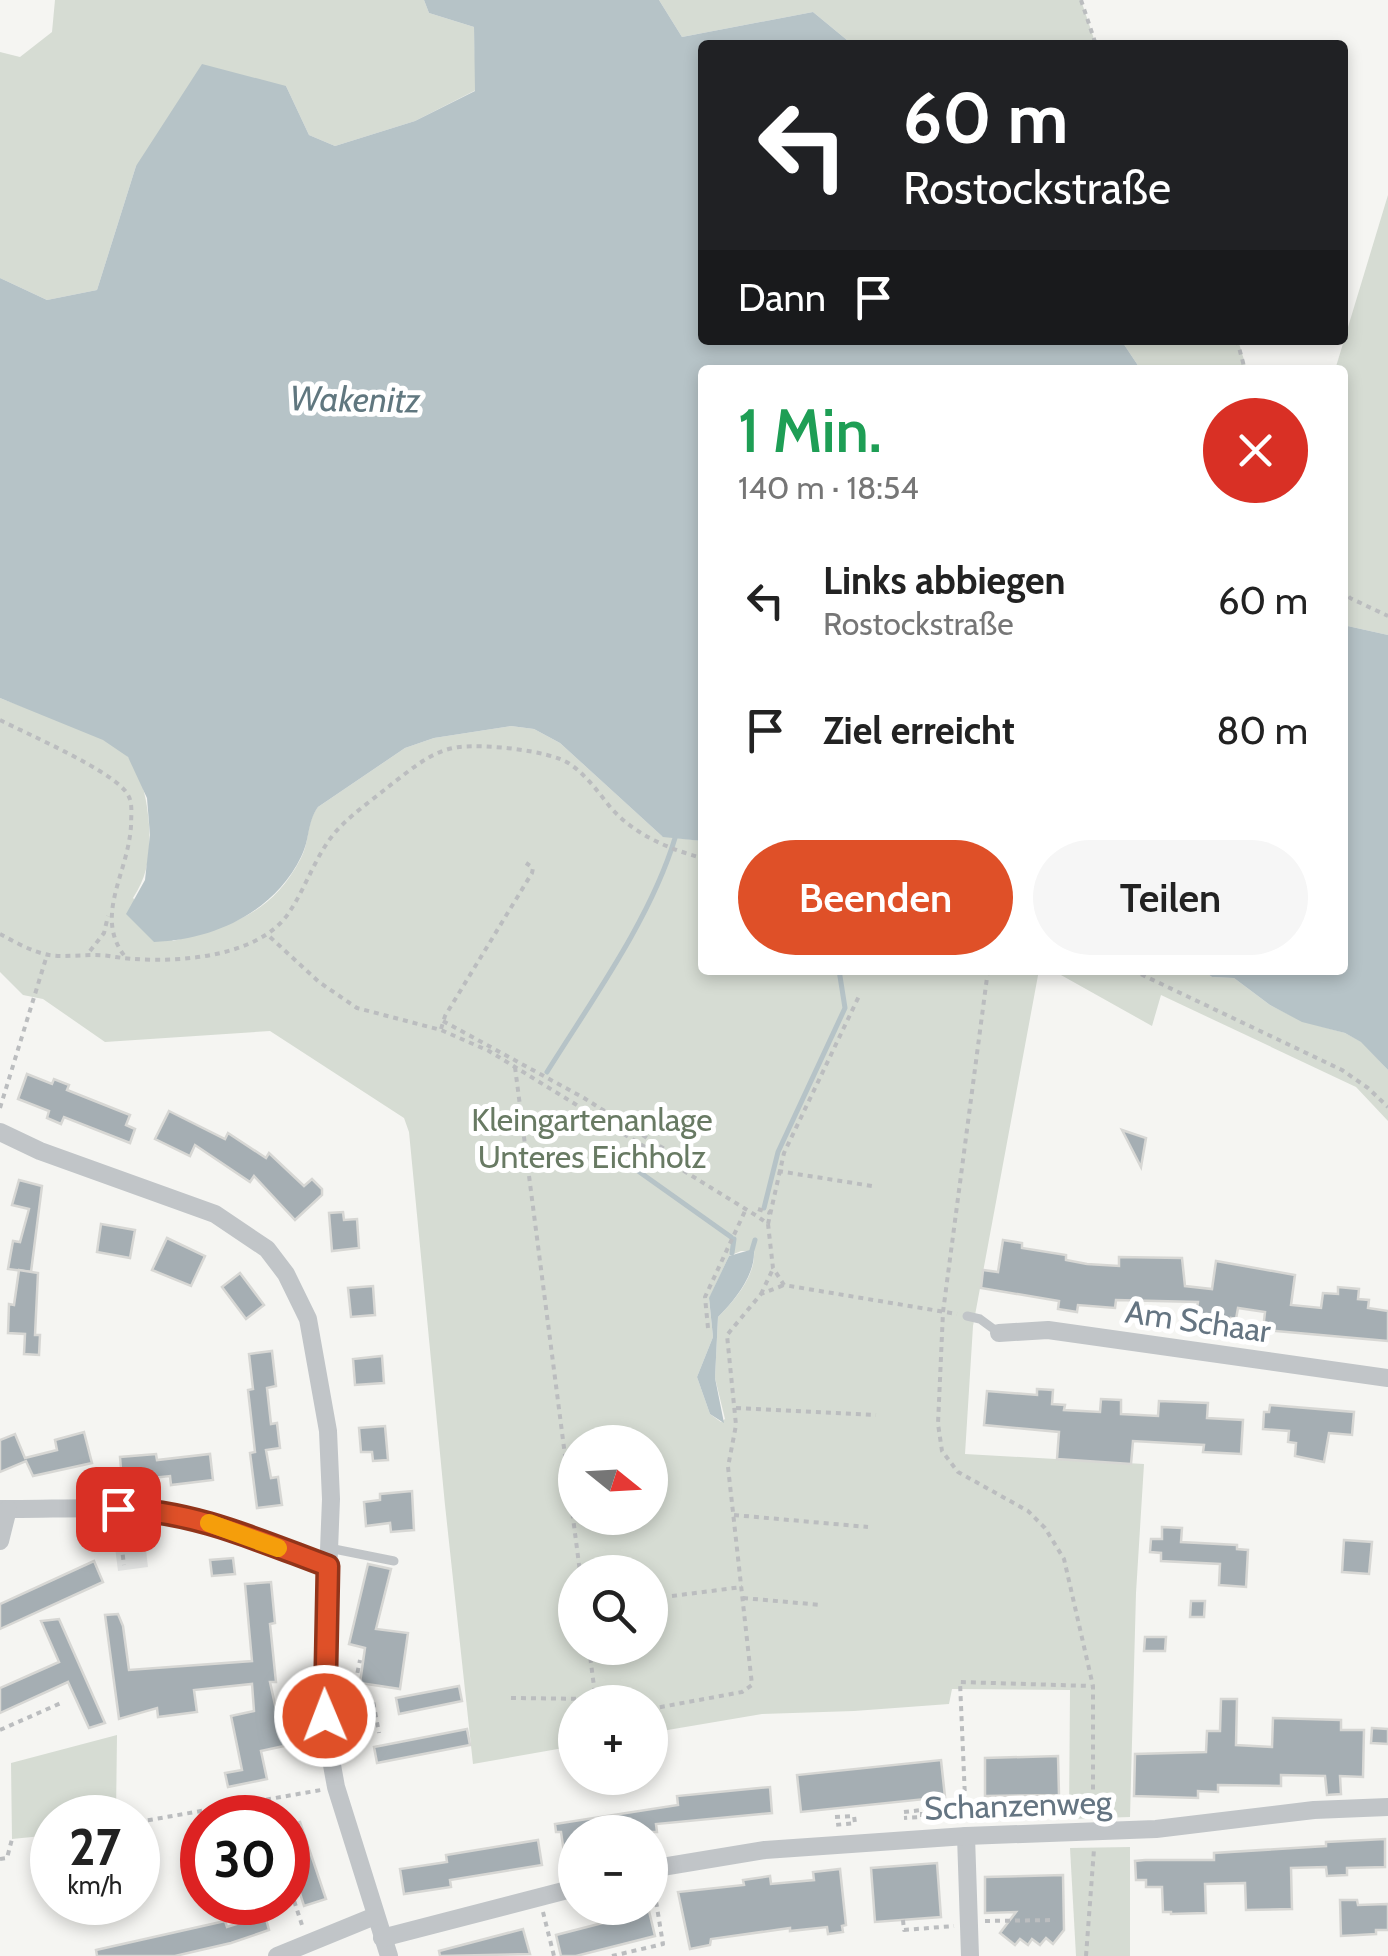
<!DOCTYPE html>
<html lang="de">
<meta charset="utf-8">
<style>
body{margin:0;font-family:Cabin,sans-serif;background:#f6f6f6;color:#222;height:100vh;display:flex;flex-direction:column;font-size:38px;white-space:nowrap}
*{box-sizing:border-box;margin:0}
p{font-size:32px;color:#767676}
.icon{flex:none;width:55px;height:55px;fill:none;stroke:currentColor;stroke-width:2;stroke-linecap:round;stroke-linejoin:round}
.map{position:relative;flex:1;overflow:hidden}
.panel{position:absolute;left:698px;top:365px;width:650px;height:610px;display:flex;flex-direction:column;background:#fff;border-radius:10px;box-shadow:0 5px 15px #0003}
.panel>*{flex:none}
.top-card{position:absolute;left:698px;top:40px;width:650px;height:305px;border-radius:10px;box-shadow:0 5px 15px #0003;background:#202124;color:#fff;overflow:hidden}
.needle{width:65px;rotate:108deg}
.controls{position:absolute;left:558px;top:1425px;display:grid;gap:20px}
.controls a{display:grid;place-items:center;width:110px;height:110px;border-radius:50%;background:#fff;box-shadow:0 5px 15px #0003;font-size:50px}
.speed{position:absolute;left:30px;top:1795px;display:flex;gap:20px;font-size:50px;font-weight:700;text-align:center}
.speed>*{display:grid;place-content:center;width:130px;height:130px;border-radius:50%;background:#fff;box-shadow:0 5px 15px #0003;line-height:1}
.speed small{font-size:25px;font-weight:400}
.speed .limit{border:15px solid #d22;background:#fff;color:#111}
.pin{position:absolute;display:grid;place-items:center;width:85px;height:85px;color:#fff;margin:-42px;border-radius:20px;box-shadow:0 5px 15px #0006}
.me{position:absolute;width:110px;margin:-55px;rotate:359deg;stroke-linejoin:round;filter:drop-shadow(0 0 8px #0008)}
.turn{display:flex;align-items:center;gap:35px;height:210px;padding:0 40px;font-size:45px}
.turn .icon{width:130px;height:130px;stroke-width:2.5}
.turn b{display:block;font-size:70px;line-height:85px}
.then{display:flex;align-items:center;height:95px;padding:0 40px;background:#0003;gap:20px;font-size:38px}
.round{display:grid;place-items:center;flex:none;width:105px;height:105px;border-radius:52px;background:#f6f6f6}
.summary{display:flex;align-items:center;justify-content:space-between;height:170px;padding:0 40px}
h1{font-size:60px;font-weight:600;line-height:75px;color:#1e9e55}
.primary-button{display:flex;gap:20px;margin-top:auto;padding:20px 40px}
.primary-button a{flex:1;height:115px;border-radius:60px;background:#df5028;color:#fff;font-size:40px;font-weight:600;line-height:115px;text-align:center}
.primary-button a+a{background:#f6f6f6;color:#222}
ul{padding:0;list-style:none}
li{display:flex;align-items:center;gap:30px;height:130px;padding:0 40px}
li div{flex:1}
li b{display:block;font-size:38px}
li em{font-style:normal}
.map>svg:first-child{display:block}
.built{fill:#e3e4e3}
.green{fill:#d6dcd3;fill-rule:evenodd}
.water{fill:#b6c3c7}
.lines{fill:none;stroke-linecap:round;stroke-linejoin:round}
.stream{stroke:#b6c3c7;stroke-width:5}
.building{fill:#a5aeb3;stroke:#d7d7d4;stroke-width:2.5}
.path{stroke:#bbbdbf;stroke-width:4;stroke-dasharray:5 5;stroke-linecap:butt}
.lane{stroke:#c1c5c8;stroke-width:9}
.street{stroke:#c1c5c8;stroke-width:18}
.route-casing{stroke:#91341a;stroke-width:25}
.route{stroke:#df5028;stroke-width:18}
.slow{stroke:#f59e0b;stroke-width:18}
.labels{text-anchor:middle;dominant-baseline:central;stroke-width:10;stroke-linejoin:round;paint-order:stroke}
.park-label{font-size:32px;fill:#687a63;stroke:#fff}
.street-label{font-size:32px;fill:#657582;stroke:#fff}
.water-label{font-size:35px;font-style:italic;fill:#60777f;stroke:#fff}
</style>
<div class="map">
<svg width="1388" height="1956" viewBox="0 0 1388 1956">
<rect width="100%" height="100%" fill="#f5f5f2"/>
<polygon class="built" points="112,1523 143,1524 148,1567 118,1571"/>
<g class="green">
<polygon points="55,0 424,0 429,13 474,27 476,90 415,121 335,146 309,135 286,86 136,166 97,290 47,300 0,278 0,52 20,57 52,32"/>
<polygon points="659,0 1081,0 1096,45 853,45 813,12 682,37"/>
<polygon points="1388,195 1388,635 1343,625 1342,370 1335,370"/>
<polygon points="1121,340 1238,340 1247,370 1141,370"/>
<path d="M0 698C30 710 109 734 128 757 143 775 147 802 149 824 151 852 148 876 133 898L173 941C230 925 271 916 301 858 310 841 306 822 318 807L405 748 434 738 511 726 534 729 560 743 662 836 702 841V970H1039L973 1326 965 1454 1144 1464 1136 1593 1130 1817 1069 1819 1070 1690 952 1689 949 1704 854 1711 762 1714 650 1733V1702H575V1746L473 1764 445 1505 409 1132 404 1118 270 1031 105 1042 43 999 23 995 0 972ZM741 1251H754C756 1276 734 1301 718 1317L715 1378 725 1419 721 1422 710 1414 697 1377 713 1337 709 1299 729 1256ZM575 1442H650V1518H575ZM575 1572H650V1648H575Z"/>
<polygon points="1052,970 1202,970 1212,977 1234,978 1270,1005 1302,1021 1345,1033 1362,1042 1388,1070 1388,1121 1356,1087 1161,995 1152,1026"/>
<polygon points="117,1735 116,1817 52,1818 52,1835 12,1839 11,1763"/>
<polygon points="1130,1847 1130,1956 1076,1956 1070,1848"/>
</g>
<g class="water">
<path d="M424 0H659L682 37 813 12 853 45H702V340H1121L1141 370H702V841L663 837 560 743 534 729 511 726 434 738 405 748 318 807C307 822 310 840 301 857 274 912 214 940 154 942L126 914 145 880 150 835 147 798 128 757 103 740 0 698V278L47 300 97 290 136 166 202 64 286 86 309 135 335 146 415 121 475 91 474 27 429 13Z"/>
<polygon points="1343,625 1388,635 1388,1070 1361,1042 1345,1033 1302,1022 1270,1005 1234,978 1212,977 1202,970 1342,970"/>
<path d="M750 1250 754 1251C755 1276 734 1301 718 1317L715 1378 724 1423 710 1414 697 1377 713 1337 709 1298 729 1256Z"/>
</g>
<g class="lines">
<g class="stream">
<path d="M547 1072C592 1000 651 918 675 838"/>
<polyline points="624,1161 731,1237"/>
<polyline points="764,1208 778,1152 845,1008 839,970"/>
<polyline points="752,1250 755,1240"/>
<polyline points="732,1253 734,1239"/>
</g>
</g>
<g class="building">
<polygon points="27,1074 52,1084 54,1079 69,1085 67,1090 130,1115 126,1125 135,1129 130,1143 64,1117 61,1124 47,1118 49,1111 18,1099"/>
<polygon points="169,1111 225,1139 228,1133 266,1158 269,1153 304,1186 312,1179 322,1189 322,1195 295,1220 254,1176 250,1182 195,1145 190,1156 155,1139"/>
<polygon points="1122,1130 1146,1138 1141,1167"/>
<polygon points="19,1180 42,1186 31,1272 8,1269 13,1241 20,1242 29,1209 12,1205"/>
<polygon points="343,1212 344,1220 357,1219 359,1248 332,1251 329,1213"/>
<polygon points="101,1224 135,1230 130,1258 97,1252"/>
<polygon points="167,1238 205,1256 191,1286 152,1270"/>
<polygon points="1003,1240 1022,1243 1022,1248 1066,1255 1066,1260 1087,1264 1119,1266 1119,1257 1182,1258 1185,1286 1212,1289 1216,1261 1295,1275 1291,1305 1321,1308 1323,1293 1338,1294 1338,1287 1359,1289 1358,1299 1369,1300 1368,1308 1388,1311 1388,1341 1263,1330 1265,1312 1238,1308 1236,1319 1231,1318 1230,1325 1209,1322 1195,1319 1198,1302 1116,1300 1115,1308 1078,1305 1077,1312 1058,1309 1059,1301 981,1288 983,1270 998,1272"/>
<polygon points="19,1270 38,1273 35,1335 40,1335 39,1355 24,1354 25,1334 8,1333 9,1304 14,1305"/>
<polygon points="240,1273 264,1305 246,1319 222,1287"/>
<polygon points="373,1286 375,1315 351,1317 348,1288"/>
<polygon points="272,1351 276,1386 267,1388 271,1424 277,1423 280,1448 266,1450 271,1478 278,1477 282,1505 257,1508 250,1453 255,1452 248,1390 253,1389 249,1354"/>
<polygon points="382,1356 384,1383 355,1385 353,1359"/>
<polygon points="1037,1389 1053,1390 1052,1404 1065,1405 1064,1410 1100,1412 1101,1399 1121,1400 1121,1414 1158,1416 1159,1401 1208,1403 1207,1418 1243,1420 1241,1454 1203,1452 1204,1445 1133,1441 1131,1464 1057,1459 1059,1432 984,1425 987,1391 1037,1395"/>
<polygon points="1270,1405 1354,1412 1352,1435 1329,1433 1324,1462 1295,1456 1296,1443 1288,1442 1289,1431 1263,1429 1264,1412 1269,1412"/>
<polygon points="385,1426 388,1460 373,1461 372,1452 361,1452 359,1428"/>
<polygon points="84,1432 92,1463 33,1476 26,1461 0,1472 0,1440 15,1434 25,1458 57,1450 55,1440"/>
<polygon points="156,1454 157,1460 210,1454 213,1480 171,1485 170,1476 122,1481 120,1457"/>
<polygon points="412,1491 414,1530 391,1532 390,1523 366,1526 364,1502 380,1500 380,1494"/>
<polygon points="1162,1527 1182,1528 1181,1542 1237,1545 1237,1549 1248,1550 1246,1587 1219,1585 1220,1564 1161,1561 1161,1553 1150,1552 1151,1539 1162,1539"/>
<polygon points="1344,1540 1372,1542 1369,1574 1342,1572"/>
<polygon points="233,1558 235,1574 212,1576 210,1560"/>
<polygon points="94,1561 103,1582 0,1629 0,1604"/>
<polygon points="368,1564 391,1569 376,1629 408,1633 400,1689 360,1683 365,1648 349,1644"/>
<polygon points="271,1582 275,1623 270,1624 276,1682 270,1682 284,1746 261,1751 267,1779 228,1787 225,1773 242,1770 231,1716 254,1711 252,1684 194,1690 197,1712 158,1717 157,1708 119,1719 105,1615 118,1614 123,1626 129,1670 252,1661 245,1584"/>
<polygon points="1191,1601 1205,1601 1204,1617 1190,1617"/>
<polygon points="59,1619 105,1723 89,1728 68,1682 0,1713 0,1688 59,1662 41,1621"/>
<polygon points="1145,1637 1166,1637 1165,1651 1144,1651"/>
<polygon points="459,1686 462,1701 399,1714 396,1698"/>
<polygon points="1221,1699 1237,1699 1236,1745 1272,1747 1273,1718 1341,1720 1341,1730 1364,1730 1363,1777 1340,1776 1341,1794 1327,1795 1325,1776 1281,1775 1281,1786 1218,1785 1218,1792 1198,1791 1198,1798 1134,1796 1135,1754 1206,1752 1207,1731 1220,1731"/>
<polygon points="1372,1728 1388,1729 1388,1744 1371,1743"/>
<polygon points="467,1729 470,1745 377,1763 374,1747"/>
<polygon points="1058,1756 1059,1795 985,1796 985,1758"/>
<polygon points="941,1760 945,1797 801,1812 797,1775"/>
<polygon points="770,1787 772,1813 656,1824 657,1832 575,1832 575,1866 566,1866 561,1832 556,1832 555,1824 678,1805 677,1796"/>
<polygon points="300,1822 326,1899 304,1906 288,1856 288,1826"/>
<polygon points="1385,1839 1385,1867 1347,1868 1347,1875 1327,1876 1326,1867 1291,1868 1292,1909 1246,1910 1245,1883 1205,1884 1206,1913 1171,1914 1171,1912 1163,1912 1162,1887 1146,1887 1146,1880 1136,1880 1135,1861 1145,1860 1214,1860 1214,1853 1326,1846 1326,1842"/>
<polygon points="538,1840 542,1865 450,1880 451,1887 404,1894 400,1869 447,1862 446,1855"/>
<polygon points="937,1863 941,1917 875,1922 871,1868"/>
<polygon points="840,1869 846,1925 842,1926 843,1932 828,1934 827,1927 790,1931 790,1928 711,1939 710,1945 690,1949 678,1892 744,1885 743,1880 770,1876 771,1884 814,1880 813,1872"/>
<polygon points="1063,1875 1064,1930 1053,1944 1046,1938 1040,1945 1032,1939 1028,1945 1020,1939 1015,1945 1000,1933 1016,1912 985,1913 985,1877"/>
<polygon points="1340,1900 1357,1900 1358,1905 1388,1904 1388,1930 1376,1930 1376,1934 1341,1936"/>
<polygon points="649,1911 655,1936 576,1956 561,1956 556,1935"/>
<polygon points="265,1915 269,1930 231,1943 175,1956 97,1956 96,1950 225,1921 227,1927"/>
<polygon points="523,1929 530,1954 440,1956 439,1951"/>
</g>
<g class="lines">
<g class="path">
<polyline points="1081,0 1096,45"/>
<polyline points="1237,340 1245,370"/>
<polyline points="1342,589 1350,598 1388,616"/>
<path d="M0 720C27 734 116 772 128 795 133 803 131 816 131 826 128 875 92 918 127 959"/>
<path d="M0 934C15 942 32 952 49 955 68 958 88 953 109 956 162 965 259 961 290 911 308 884 317 850 341 826 356 811 376 797 393 783 413 768 433 750 459 747 484 744 549 750 570 764 587 776 598 792 611 808 635 835 669 849 702 858"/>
<polyline points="270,937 319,982 357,1008 441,1030 489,1051 757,1216 768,1224 773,1268 784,1285 957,1314"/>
<polyline points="90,951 104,933 108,916"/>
<polyline points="988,970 943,1312 938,1424 942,1451 958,1472 1028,1511 1045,1528 1064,1559 1093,1686 1093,1814"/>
<polyline points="1132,970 1342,1070 1368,1088 1388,1107"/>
<polyline points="443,1021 584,1098 699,1171"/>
<polyline points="441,1029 445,1016 532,873 533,868 526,863"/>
<polyline points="515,1067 580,1572"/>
<polyline points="0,1108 47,955"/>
<polyline points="778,1171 872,1186"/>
<polyline points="758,1209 770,1213"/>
<polyline points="768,1224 784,1153 860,994"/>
<polyline points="761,1294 772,1271"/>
<polyline points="708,1328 705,1297 746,1209"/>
<polyline points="736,1408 876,1415"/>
<polyline points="734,1515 868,1527"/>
<polyline points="119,1525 124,1565"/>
<polyline points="672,1596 742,1587"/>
<polyline points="743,1598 821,1605"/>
<polyline points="589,1648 596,1702"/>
<polyline points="354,1680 373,1701 379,1733"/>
<polyline points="343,1686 357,1675 360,1660"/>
<polyline points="511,1698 596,1699"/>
<polyline points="650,1709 742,1692 752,1685 728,1467 736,1425 727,1335 761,1294 784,1285"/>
<polyline points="0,1730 61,1703"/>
<polyline points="904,1812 922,1810 922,1817 904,1818"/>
<polyline points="1020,1813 1039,1813 1039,1806 1020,1805"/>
<polyline points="835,1817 854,1816 855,1823 835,1825"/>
<polyline points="966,1821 960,1682 1091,1686"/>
<polyline points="138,1822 321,1790"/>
<polyline points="0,1859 7,1858 12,1839"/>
<polyline points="288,1882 302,1925"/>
<polyline points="543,1912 554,1956"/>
<polyline points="903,1920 904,1930 954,1926"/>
<polyline points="985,1921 1055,1920"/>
<polyline points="612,1956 663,1944 653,1883"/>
<polyline points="1086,1956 1094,1849"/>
</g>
<g class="lane">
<polyline points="967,1316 980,1319 999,1333"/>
<polyline points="329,1548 394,1561"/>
</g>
<g class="street">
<polyline points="0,1132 40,1151 215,1214 267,1249 286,1274 308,1319 328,1431 331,1499 324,1677 328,1743 336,1787 389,1956"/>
<polyline points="999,1333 1048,1330 1388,1378"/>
<path d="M0 1509C57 1510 116 1504 172 1514 226 1524 277 1547 329 1566"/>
<polyline points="0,1541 8,1509"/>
<polyline points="966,1836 970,1956"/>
<polyline points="650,1869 765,1850 966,1836 1156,1829 1314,1810 1388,1807"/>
<polyline points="382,1938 575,1888"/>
<polyline points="277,1956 375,1916"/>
</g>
</g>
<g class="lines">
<g class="route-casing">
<path id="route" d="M118 1509C192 1510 260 1541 328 1566L325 1716"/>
</g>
<use href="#route" class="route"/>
<polyline class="slow" points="209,1523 278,1548"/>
</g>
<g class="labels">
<g class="park-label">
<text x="592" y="1119">Kleingartenanlage<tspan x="592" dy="37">Unteres Eichholz</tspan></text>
</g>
<g class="street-label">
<text transform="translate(1198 1321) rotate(8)">Am Schaar</text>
<text transform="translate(1018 1805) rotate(-2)">Schanzenweg</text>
</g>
<g class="water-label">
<text transform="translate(355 399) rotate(1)">Wakenitz</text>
</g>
</g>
</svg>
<div class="controls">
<a><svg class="needle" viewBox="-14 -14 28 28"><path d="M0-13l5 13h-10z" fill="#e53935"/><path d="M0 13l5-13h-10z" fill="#767676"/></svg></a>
<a><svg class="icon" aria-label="search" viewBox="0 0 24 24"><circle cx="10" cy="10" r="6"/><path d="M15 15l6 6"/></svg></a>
<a>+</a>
<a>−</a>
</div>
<div class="speed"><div>27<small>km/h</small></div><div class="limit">30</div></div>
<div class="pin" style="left:118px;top:1509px;background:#d93025"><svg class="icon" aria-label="arrive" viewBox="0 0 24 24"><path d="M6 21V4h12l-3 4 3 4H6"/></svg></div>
<svg class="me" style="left:325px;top:1716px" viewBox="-20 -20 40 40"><circle r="17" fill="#df5028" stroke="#fff" stroke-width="3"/><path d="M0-11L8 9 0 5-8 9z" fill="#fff"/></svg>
<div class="top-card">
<div class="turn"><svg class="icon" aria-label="left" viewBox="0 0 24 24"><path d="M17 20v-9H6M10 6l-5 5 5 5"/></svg><div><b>60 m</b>Rostockstraße</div></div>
<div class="then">Dann<svg class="icon" aria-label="arrive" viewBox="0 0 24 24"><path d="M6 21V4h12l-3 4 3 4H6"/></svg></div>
</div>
<section class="panel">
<div class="summary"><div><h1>1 Min.</h1><p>140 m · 18:54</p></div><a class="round" style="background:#d93025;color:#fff"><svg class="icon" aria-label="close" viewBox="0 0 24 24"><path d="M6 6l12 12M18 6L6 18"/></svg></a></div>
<ul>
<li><svg class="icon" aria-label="left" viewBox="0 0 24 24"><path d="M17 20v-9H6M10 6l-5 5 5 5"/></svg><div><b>Links abbiegen</b><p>Rostockstraße</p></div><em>60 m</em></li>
<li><svg class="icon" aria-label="arrive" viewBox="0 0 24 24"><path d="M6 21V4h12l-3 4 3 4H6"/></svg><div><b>Ziel erreicht</b></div><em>80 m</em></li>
</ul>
<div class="primary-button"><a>Beenden</a><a>Teilen</a></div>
</section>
</div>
